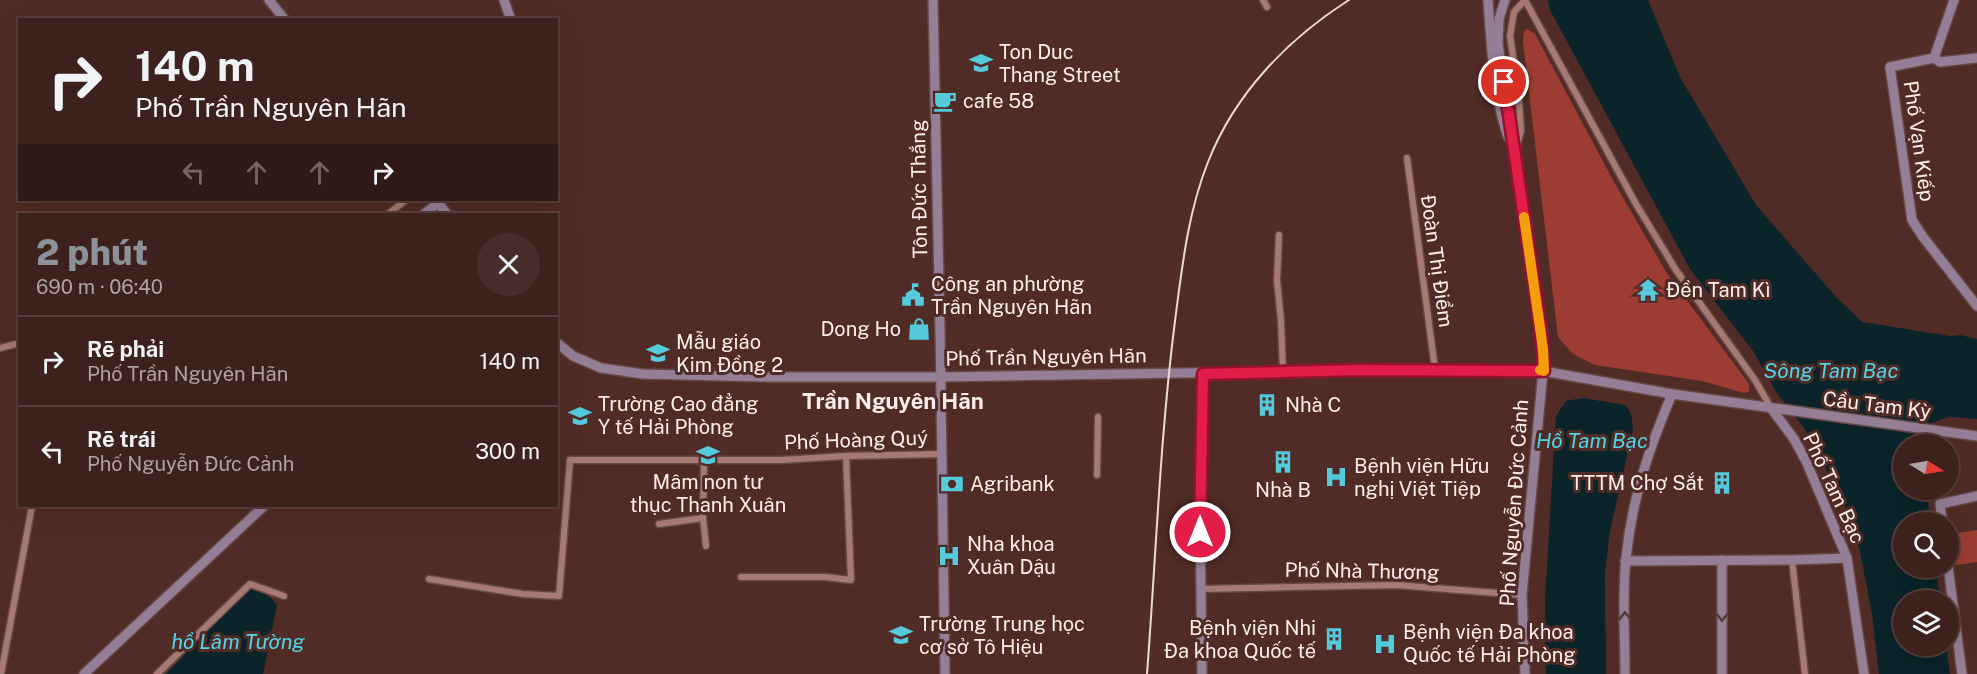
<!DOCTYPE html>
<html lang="vi">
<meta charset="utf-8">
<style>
body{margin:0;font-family:"Public Sans",sans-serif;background:#482e2a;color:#f1f3f6;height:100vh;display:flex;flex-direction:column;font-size:22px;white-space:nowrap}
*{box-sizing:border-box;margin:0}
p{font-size:20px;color:#ada3a4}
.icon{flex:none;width:33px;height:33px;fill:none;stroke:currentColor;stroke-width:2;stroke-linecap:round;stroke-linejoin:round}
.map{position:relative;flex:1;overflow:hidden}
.side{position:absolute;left:18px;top:213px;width:540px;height:294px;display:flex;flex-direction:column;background:#3d211d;border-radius:0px;box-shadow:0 6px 24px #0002,0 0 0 2px #563e3b}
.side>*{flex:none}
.hud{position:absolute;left:18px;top:18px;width:540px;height:183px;border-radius:0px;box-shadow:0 6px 24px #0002,0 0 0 2px #563e3b;background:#3d211d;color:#f1f3f6;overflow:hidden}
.needle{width:39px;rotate:101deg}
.fabs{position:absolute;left:1893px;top:434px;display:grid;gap:12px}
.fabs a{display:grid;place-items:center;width:66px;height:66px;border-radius:50%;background:#3d211d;box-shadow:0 6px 24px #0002,0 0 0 2px #563e3b;font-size:30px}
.pin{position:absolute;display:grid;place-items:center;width:51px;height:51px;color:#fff;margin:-26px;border:3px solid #fff;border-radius:50%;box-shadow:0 2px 6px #0007}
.me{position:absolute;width:66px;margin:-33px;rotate:0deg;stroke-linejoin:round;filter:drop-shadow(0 0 4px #0008)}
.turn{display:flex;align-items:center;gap:21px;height:126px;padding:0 18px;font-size:27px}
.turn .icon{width:78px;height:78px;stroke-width:2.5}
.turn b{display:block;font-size:42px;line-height:51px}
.lanes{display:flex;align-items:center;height:57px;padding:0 18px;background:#0003;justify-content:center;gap:30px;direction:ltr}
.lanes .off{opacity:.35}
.round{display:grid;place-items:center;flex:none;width:63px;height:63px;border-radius:32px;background:#482e2a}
.head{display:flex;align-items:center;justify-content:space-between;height:102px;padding:0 18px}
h1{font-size:36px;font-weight:800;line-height:45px;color:#8c9099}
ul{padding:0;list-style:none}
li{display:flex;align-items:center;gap:18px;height:90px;padding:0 18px;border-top:2px solid #563e3b}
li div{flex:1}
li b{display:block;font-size:22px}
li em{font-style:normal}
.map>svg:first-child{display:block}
.green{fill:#9c3c32}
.water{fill:#0a2429}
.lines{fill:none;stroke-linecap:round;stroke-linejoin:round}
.street-casing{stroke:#654844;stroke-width:9}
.secondary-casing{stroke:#654844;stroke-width:12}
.street{stroke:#a67a73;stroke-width:6}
.secondary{stroke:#957f96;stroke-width:9}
.rail{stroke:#ead9d6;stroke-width:2}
.oneway{stroke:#5b3838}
.route-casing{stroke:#92132f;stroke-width:15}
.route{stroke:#e11d48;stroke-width:10}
.slow{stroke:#f59e0b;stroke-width:10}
.labels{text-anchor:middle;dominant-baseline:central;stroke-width:6;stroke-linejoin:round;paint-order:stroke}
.poi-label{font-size:20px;fill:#fdeeeb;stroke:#512c27;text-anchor:start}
.street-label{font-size:20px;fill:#fdeeeb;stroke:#512c27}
.water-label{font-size:21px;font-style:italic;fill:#50d6ea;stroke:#512c27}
.quarter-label{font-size:22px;font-weight:bold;fill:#fdeeeb;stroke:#512c27}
</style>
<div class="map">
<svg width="1977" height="674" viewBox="0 0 1977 674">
<rect width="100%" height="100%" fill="#512c27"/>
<g class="green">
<polygon points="1527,29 1535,34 1614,182 1666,272 1749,384 1749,392 1744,393 1702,381 1595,365 1573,354 1558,337 1523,42 1524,31"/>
<polygon points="1977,530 1977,562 1956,565 1952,534"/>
</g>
<g class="water">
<polygon points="1548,0 1648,0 1680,77 1756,205 1837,298 1862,322 1950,336 1960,335 1977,339 1977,419 1949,417 1923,426 1923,444 1904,444 1904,489 1927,489 1930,522 1904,522 1904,567 1936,567 1940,600 1904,600 1904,645 1946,645 1950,674 1879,674 1872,614 1860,551 1845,505 1804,428 1776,392 1753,351 1690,269 1550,10"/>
<path d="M1583 398 1625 405C1632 411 1632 420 1633 429L1610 531 1605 573 1606 674H1546L1545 600 1556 416 1566 401Z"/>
<path d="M247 589C260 591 270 595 277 605L263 674H166C194 646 219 616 247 589Z"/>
</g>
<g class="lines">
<g class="street-casing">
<g id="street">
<polyline points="1263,0 1267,7"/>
<polyline points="1525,0 1636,204 1676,270 1755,380 1771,408"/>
<polyline points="1516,150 1521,130 1518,89 1510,36 1514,12 1525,0"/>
<polyline points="1407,158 1435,369"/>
<polyline points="388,214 406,200"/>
<polyline points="1279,235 1277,280 1281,321 1283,372"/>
<polyline points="0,348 20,343"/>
<polyline points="704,460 703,518 706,546"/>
<polyline points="1097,475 1098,417"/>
<polyline points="659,524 703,518"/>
<polyline points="1792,560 1805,674"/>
<polyline points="741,577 825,577 851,580 846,456"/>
<polyline points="429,579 523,594 559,596 570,460 781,460 846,456 943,454"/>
<polyline points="1201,589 1396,585 1522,595"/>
<polyline points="1,674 32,506"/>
<polyline points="157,674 250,584 284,596"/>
</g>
</g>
<g class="secondary-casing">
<g id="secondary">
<polyline points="269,0 285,20"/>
<polyline points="504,0 511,20"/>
<path d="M933 0C938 225 943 449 945 674"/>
<path d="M1488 0C1491 43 1494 97 1508 137"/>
<polyline points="1505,0 1499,19 1498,44 1543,349 1543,371 1522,595 1525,674"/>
<polyline points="1954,0 1934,58 1890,67 1912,220 1923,237 1977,306"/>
<polyline points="1934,58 1940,62 1977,58"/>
<polyline points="435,200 447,214"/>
<polyline points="424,214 442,200"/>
<polyline points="556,342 573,356 601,368 643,374 768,377 940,377 1360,370 1543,371 1672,394 1977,436"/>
<polyline points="1771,408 1794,439 1806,461 1847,558 1864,674"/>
<polyline points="1942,522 1940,504 1977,496"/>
<polyline points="1722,560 1722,674"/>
<polyline points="1625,561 1792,560 1847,558"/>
<polyline points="1948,566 1962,674"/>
<polyline points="84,674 264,506"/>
<polyline points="1202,674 1200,512 1203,374"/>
<path d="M1625 674C1625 638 1622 594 1626 558 1632 498 1649 449 1672 394"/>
</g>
</g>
<use href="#street" class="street"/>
<use href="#secondary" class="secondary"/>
<path class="rail" d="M1147 674C1156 556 1160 438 1175 321 1182 267 1188 212 1208 162 1235 93 1288 39 1349 0"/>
</g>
<defs><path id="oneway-chevron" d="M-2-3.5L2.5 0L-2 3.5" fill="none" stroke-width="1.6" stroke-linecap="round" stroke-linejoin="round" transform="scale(1.5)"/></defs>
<g class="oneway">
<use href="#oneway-chevron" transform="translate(1625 616) rotate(-90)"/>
<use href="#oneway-chevron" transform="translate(1722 617) rotate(90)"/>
</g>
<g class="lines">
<g class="route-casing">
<polyline id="route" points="1200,532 1203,374 1359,370 1544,371 1541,331 1504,82"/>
</g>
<use href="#route" class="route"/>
<polyline class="slow" points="1524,217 1543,349 1544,371 1540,370"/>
</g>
<defs>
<g id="school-bare" transform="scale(1.8)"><path d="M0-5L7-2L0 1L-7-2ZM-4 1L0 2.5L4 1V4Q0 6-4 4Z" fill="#54cadc" stroke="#512c27" stroke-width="2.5" paint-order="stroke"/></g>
<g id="cafe-bare" transform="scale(1.8)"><path d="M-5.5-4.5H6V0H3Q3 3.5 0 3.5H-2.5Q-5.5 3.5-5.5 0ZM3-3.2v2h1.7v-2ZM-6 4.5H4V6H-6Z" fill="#54cadc" stroke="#512c27" stroke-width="2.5" paint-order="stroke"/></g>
<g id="temple-bare" transform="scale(1.8)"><path d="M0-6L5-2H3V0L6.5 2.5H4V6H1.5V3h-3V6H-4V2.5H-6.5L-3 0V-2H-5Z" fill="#54cadc" stroke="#512c27" stroke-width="2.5" paint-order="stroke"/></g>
<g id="civic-bare" transform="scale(1.8)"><path d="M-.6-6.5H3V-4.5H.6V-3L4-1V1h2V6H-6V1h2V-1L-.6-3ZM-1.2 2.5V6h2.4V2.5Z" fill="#54cadc" stroke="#512c27" stroke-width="2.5" paint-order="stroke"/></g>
<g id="shop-bare" transform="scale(1.8)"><path d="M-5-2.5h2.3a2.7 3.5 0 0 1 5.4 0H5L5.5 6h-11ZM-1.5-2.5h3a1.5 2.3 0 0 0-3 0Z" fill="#54cadc" stroke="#512c27" stroke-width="2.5" paint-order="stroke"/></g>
<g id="building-bare" transform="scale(1.8)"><path d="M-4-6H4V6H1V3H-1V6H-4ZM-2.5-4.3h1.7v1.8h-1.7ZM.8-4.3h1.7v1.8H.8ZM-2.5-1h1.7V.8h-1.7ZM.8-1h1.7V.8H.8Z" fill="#54cadc" stroke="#512c27" stroke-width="2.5" paint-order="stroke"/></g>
<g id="university-bare" transform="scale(1.8)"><path d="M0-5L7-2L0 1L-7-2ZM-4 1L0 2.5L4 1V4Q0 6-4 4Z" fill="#54cadc" stroke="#512c27" stroke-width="2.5" paint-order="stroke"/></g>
<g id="hospital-bare" transform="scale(1.8)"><path d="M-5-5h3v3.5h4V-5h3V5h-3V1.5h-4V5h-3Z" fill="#54cadc" stroke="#512c27" stroke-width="2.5" paint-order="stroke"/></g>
<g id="bank-bare" transform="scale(1.8)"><path d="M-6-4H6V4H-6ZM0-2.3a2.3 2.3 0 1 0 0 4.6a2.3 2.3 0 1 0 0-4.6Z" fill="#54cadc" stroke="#512c27" stroke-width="2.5" paint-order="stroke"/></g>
</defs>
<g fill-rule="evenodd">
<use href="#school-bare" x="981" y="63"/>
<use href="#cafe-bare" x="945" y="101"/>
<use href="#temple-bare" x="1648" y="290"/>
<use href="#civic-bare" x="913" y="295"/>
<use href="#shop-bare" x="919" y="329"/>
<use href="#school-bare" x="658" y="353"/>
<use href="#building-bare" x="1267" y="405"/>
<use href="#university-bare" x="580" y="416"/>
<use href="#school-bare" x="708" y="455"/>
<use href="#building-bare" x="1283" y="462"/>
<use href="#hospital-bare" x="1336" y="477"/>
<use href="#building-bare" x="1722" y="483"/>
<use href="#bank-bare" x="952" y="484"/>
<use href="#hospital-bare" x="949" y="556"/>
<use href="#school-bare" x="901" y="635"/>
<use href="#building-bare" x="1334" y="639"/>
<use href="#hospital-bare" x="1385" y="644"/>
</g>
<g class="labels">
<g class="poi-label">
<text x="999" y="52">Ton Duc<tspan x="999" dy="23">Thang Street</tspan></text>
<text x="963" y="101">cafe 58</text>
<text x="931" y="284">Công an phường<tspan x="931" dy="23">Trần Nguyên Hãn</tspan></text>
<text x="1666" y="290">Đền Tam Kì</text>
<text x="901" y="329" text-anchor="end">Dong Ho</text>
<text x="676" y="342">Mẫu giáo<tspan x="676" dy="23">Kim Đồng 2</tspan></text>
<text x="598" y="404">Trường Cao đẳng<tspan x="598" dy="23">Y tế Hải Phòng</tspan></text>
<text x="1285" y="405">Nhà C</text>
<text x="1354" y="466">Bệnh viện Hữu<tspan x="1354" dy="23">nghị Việt Tiệp</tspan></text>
<text x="708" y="482" text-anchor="middle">Mâm non tư<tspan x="708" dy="23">thục Thanh Xuân</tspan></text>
<text x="1704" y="483" text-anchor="end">TTTM Chợ Sắt</text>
<text x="970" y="484">Agribank</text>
<text x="1283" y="490" text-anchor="middle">Nhà B</text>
<text x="967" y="544">Nha khoa<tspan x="967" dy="23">Xuân Dậu</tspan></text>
<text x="919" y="624">Trường Trung học<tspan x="919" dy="23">cơ sở Tô Hiệu</tspan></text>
<text x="1316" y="628" text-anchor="end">Bệnh viện Nhi<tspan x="1316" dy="23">Đa khoa Quốc tế</tspan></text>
<text x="1403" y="632">Bệnh viện Đa khoa<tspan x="1403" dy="23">Quốc tế Hải Phòng</tspan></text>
</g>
<g class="street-label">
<text transform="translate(1919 141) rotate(82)">Phố Vạn Kiếp</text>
<text transform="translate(919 189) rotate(-91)">Tôn Đức Thắng</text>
<text transform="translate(1437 261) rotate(82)">Đoàn Thị Điểm</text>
<text transform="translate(1046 357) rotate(-1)">Phố Trần Nguyên Hãn</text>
<text transform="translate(1877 405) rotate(7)">Cầu Tam Kỳ</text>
<text transform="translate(856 440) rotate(-2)">Phố Hoàng Quý</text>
<text transform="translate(1834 488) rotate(65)">Phố Tam Bạc</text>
<text transform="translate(1514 503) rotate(-86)">Phố Nguyễn Đức Cảnh</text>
<text transform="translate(1362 571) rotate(1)">Phố Nhà Thương</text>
</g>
<g class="water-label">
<text x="1831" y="370">Sông Tam Bạc</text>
<text x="1592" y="440">Hồ Tam Bạc</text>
<text x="238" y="641">hồ Lâm Tường</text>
</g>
<g class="quarter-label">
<text x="893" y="401">Trần Nguyên Hãn</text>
</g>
</g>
</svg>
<div class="fabs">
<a><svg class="needle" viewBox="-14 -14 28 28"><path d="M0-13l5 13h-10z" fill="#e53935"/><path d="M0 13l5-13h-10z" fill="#ada3a4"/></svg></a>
<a><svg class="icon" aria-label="search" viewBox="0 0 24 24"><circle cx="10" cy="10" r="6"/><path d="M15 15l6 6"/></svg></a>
<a><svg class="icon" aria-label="layers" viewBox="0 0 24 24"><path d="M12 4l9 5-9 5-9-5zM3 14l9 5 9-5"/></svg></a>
</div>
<div class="pin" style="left:1504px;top:82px;background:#d93025"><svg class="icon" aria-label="arrive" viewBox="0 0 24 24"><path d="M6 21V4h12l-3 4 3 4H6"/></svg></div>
<svg class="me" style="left:1200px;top:532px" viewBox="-20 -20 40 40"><circle r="17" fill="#e11d48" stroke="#fff" stroke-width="3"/><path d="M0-11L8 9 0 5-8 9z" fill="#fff"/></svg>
<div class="hud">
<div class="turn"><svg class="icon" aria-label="right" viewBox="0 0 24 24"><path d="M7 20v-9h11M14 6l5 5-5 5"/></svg><div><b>140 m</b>Phố Trần Nguyên Hãn</div></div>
<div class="lanes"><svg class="icon off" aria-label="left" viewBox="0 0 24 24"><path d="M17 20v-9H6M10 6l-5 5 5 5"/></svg><svg class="icon off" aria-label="ahead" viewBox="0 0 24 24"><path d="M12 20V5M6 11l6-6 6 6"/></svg><svg class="icon off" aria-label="ahead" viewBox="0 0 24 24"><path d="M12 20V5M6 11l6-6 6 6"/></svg><svg class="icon" aria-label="right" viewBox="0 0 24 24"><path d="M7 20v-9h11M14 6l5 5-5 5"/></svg></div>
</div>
<section class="side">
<div class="head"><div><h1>2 phút</h1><p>690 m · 06:40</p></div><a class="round"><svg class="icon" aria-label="close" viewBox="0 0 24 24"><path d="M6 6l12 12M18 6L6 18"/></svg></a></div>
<ul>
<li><svg class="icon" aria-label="right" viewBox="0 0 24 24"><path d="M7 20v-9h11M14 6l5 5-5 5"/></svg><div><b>Rẽ phải</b><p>Phố Trần Nguyên Hãn</p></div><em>140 m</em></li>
<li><svg class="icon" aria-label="left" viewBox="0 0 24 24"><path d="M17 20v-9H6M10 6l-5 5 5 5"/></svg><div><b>Rẽ trái</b><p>Phố Nguyễn Đức Cảnh</p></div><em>300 m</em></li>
</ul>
</section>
</div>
